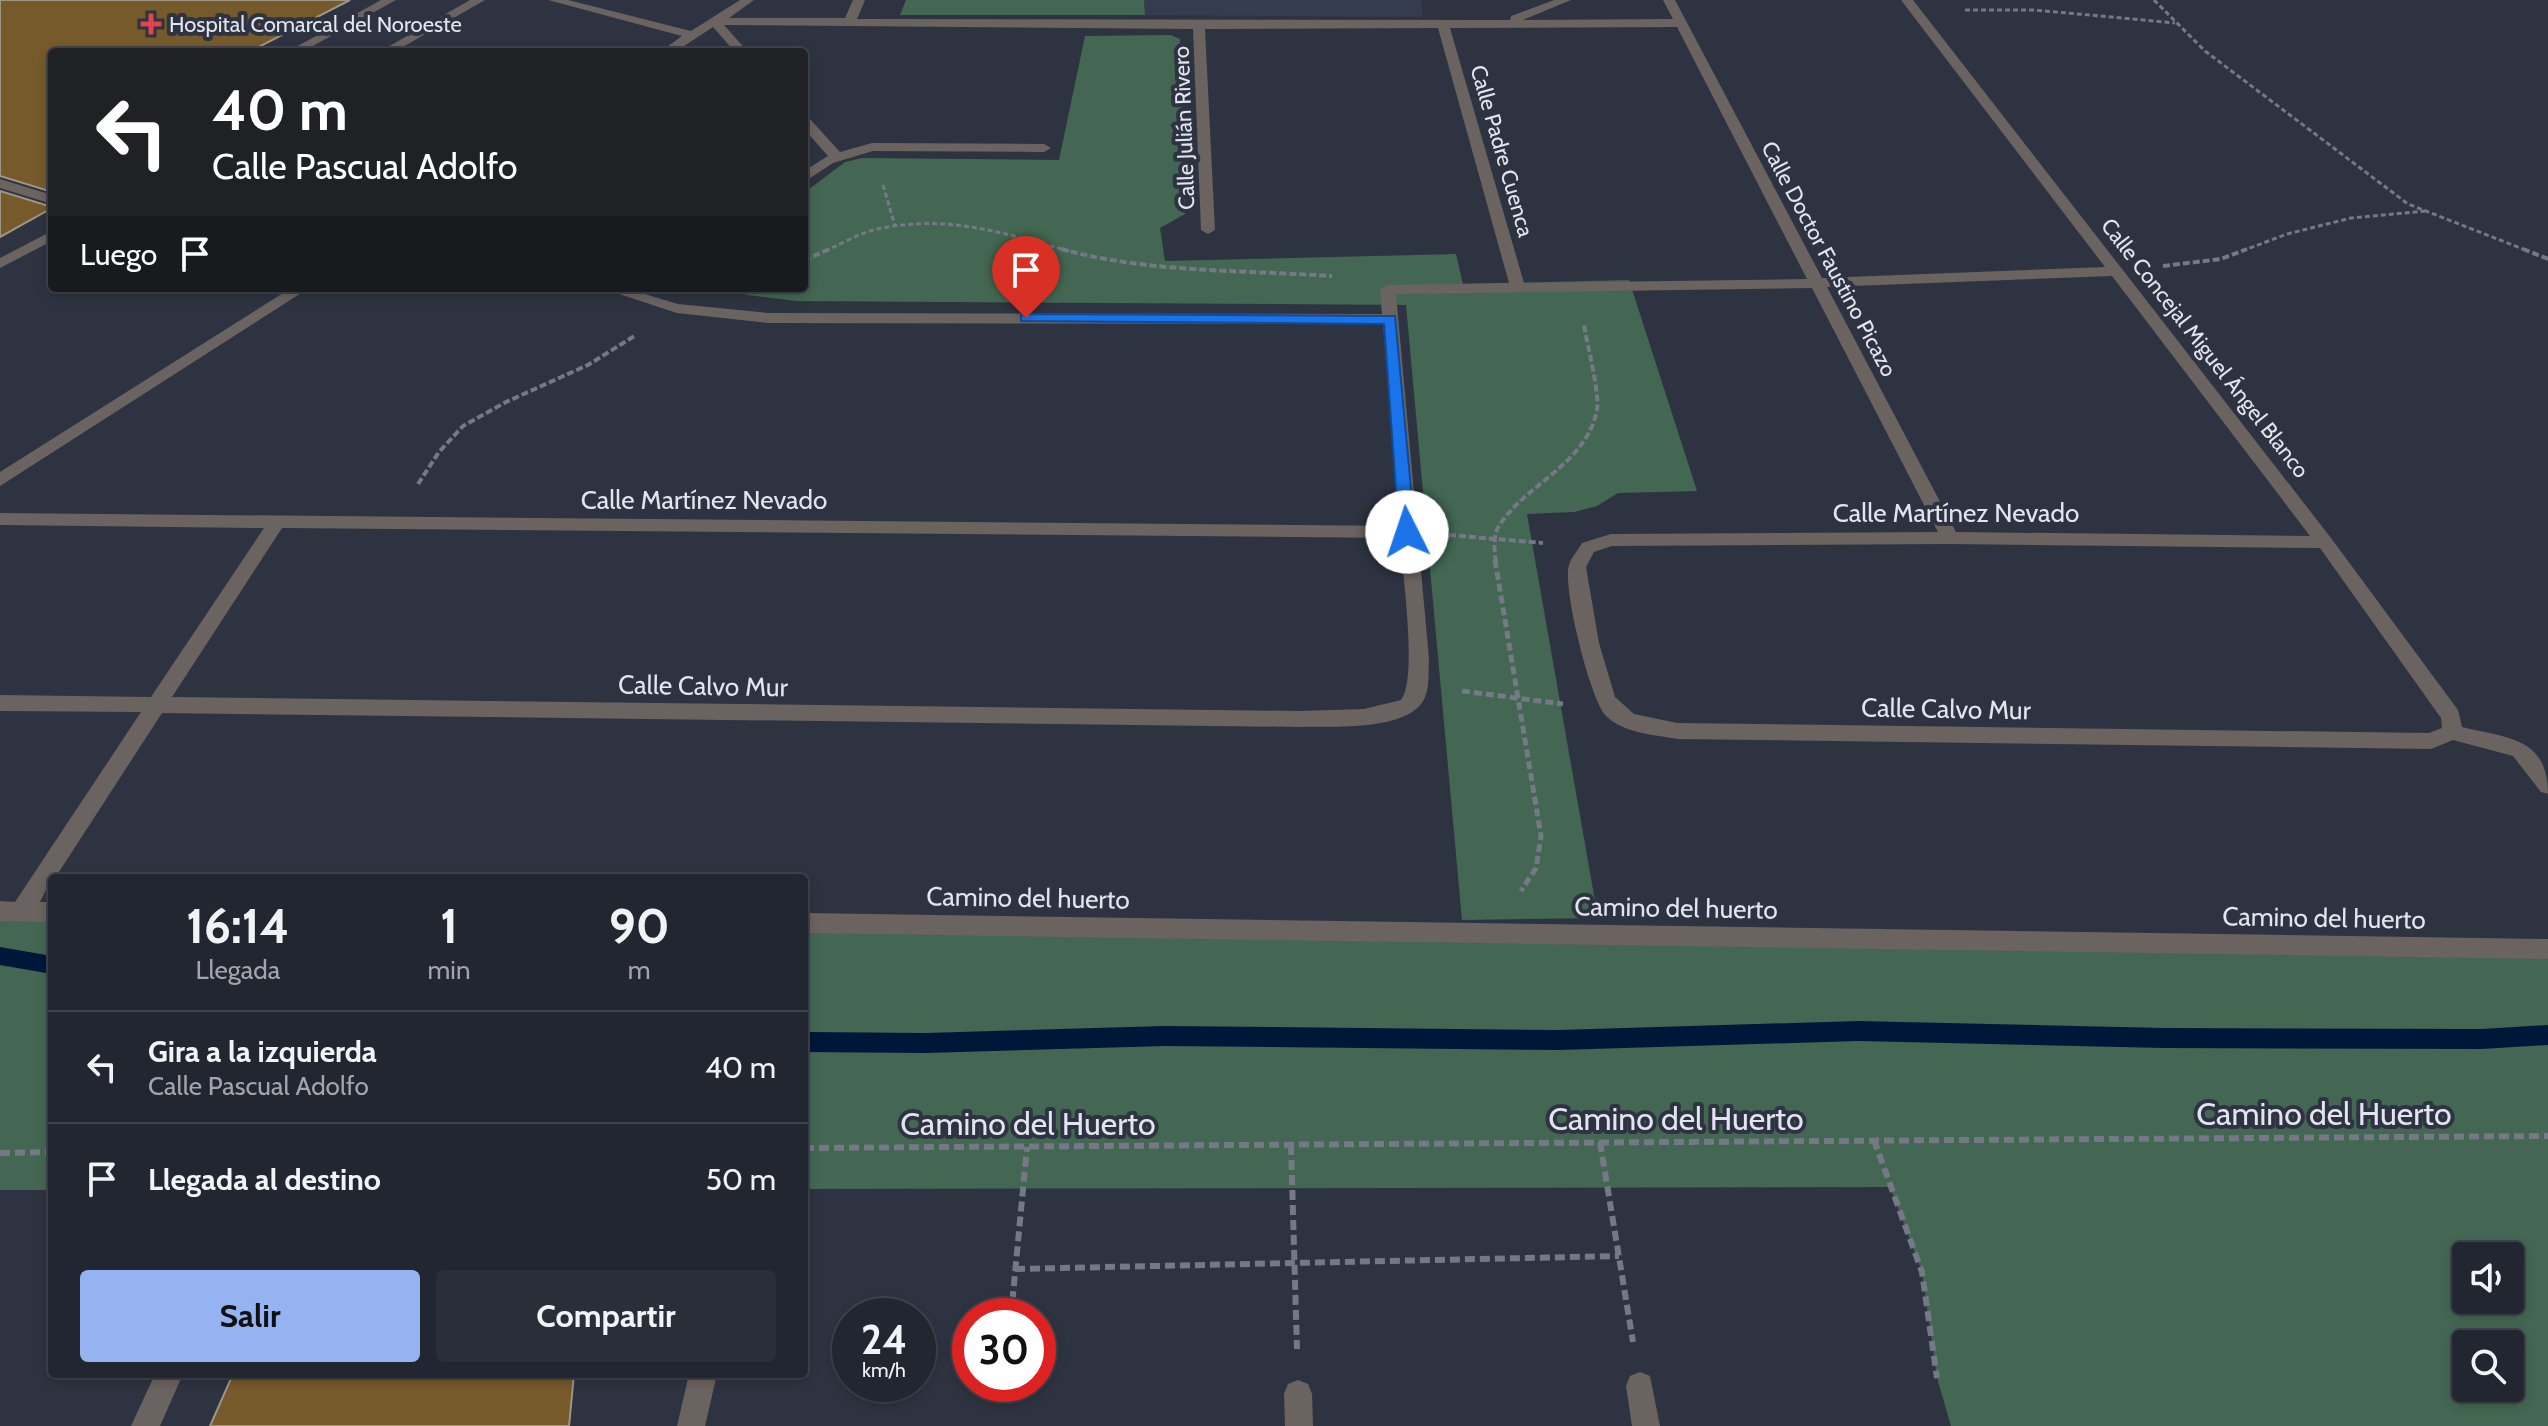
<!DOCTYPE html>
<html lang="es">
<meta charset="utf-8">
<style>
body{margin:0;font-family:Cabin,sans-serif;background:#2a2e39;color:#f1f3f6;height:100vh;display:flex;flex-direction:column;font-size:30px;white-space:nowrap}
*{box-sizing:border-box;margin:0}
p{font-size:26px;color:#a2a5ab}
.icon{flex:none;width:44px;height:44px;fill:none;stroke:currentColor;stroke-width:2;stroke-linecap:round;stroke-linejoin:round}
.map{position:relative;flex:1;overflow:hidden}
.panel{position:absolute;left:48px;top:874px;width:760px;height:504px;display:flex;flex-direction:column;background:#222631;border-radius:8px;box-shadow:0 4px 12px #0003,0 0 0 2px #3f434d}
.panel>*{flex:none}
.guide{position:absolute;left:48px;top:48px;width:760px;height:244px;border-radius:8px;box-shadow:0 4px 12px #0003,0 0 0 2px #3f434d;background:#202124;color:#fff;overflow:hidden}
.controls{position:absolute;left:2452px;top:1242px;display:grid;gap:16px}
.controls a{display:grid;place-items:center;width:72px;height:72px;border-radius:8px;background:#222631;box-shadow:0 4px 12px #0003,0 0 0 2px #3f434d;font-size:40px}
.speed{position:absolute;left:832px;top:1298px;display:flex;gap:16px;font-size:40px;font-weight:700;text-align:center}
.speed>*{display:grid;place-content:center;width:104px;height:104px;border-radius:50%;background:#222631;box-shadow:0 4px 12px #0003,0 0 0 2px #3f434d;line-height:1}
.speed small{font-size:20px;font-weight:400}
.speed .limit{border:12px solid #d22;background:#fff;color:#111}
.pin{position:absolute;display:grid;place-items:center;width:68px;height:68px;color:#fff;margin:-82px -34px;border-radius:50% 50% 50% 0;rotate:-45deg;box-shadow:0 0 8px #0007}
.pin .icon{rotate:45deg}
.me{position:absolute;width:88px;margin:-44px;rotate:356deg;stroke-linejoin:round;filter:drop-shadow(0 0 6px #0008)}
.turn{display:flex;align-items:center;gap:28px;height:168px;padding:0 32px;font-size:36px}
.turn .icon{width:104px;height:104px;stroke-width:2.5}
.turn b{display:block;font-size:56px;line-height:68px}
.then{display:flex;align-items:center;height:76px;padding:0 32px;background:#0003;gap:16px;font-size:30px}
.eta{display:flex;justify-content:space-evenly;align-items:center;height:136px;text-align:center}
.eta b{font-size:48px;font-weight:700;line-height:56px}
.button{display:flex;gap:16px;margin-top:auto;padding:16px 32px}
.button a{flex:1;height:92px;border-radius:8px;background:#95b2f1;color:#111;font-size:32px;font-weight:700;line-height:92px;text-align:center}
.button a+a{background:#2a2e39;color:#f1f3f6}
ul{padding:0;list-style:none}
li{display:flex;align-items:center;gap:24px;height:112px;padding:0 32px;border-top:2px solid #3f434d}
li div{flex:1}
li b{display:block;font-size:30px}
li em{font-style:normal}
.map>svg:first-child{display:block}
.built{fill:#363c50}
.green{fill:#436752;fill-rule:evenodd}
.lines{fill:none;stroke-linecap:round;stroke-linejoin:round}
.stream{fill:#001739;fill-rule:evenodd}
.building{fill:#765a2b;stroke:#9f9585;stroke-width:2}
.path-far3{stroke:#757986;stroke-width:3;stroke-dasharray:5 3;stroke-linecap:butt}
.path-far2{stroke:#757986;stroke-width:4;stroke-dasharray:7 3;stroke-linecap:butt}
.path-far1{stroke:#757986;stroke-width:5;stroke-dasharray:8 4;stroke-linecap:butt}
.path{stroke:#757986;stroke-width:6;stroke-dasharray:10 5;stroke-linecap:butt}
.minor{fill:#6b635f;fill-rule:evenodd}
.route{fill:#1a73e8;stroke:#114b97;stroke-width:2}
.health-dot{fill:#e0444e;stroke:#2e3341;stroke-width:3}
.labels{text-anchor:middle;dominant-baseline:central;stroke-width:8;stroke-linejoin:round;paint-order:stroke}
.far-poi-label{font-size:22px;fill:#e2e5ef;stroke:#2e3341;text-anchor:start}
.far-street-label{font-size:22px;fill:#e2e5ef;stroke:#2e3341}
.street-label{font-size:26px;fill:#e2e5ef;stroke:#2e3341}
.near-street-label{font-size:32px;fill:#e2e5ef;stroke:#2e3341}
</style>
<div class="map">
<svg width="2548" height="1426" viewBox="0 0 2548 1426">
<rect width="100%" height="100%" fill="#2e3341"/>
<polygon class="built" points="1144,0 1421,0 1423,17 1145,15"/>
<g class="green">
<polygon points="906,0 1144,0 1145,15 900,15"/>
<polygon points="1171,35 1180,39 1185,214 1160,228 1165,261 1456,254 1463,284 1629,280 1697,491 1618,493 1597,506 1574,512 1527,514 1598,918 1462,920 1406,305 796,301 748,295 723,288 804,288 804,193 845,162 862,158 1059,160 1085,36"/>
<polygon points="0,911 52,912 52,1190 0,1190"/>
<path d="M804 923 2548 949V1426H1951L1937 1378 1922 1272 1890 1187 804 1189ZM2466 1256H2510V1300H2466ZM2466 1344H2510V1388H2466Z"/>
</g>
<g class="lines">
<g class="stream">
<polygon points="0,947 52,956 52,974 0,965"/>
<polygon points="1858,1021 2164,1028 2482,1029 2548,1025 2548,1045 2482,1049 2164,1048 1858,1041 1559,1050 1165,1046 926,1053 804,1052 804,1032 926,1033 1165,1026 1559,1030"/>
</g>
</g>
<g class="building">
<polygon points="0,0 350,0 249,52 52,52 52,192 0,176"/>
<polygon points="0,191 52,207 52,208 0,237"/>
<polygon points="233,1374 574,1374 569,1426 210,1426"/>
</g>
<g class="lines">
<g class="path-far3">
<polyline points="2154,0 2205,51 2408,204 2528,251"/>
<polyline points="1965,10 2035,10 2175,23"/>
<polyline points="883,185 895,226"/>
<path d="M825 251C843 243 863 231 882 228 951 215 1003 233 1069 251"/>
<polyline points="1028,251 1032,240"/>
<polyline points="2242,251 2287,234 2351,218 2426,211"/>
</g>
<g class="path-far2">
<path d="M1061 249C1148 273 1243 270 1332 276"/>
<polyline points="2523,249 2548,259"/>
<polyline points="804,260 830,249"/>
<polyline points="2163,266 2221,259 2247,249"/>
<polyline points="1017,279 1029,249"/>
<polyline points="418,484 439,452 463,426 506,402 588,365 636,335"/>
<polyline points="1449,535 1543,543"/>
<path d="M1496 562C1494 551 1493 535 1499 526 1525 484 1586 465 1597 410 1600 394 1587 344 1584 325"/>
</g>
<g class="path-far1">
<polyline points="1495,560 1541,836 1536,868 1521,891"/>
<polyline points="1462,691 1563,704"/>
</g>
<g class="path">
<polyline points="1874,1140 1922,1272 1937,1378"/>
<polyline points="1600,1142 1633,1342"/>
<polyline points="1291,1145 1297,1349"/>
<polyline points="804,1148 2548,1136"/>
<polyline points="0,1153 52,1152"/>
<polyline points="1015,1269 1619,1256"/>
<polyline points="1011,1316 1027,1147"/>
</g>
<g class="minor">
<polygon points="381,0 396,0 302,52 287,52"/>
<polygon points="470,0 485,0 394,52 379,52"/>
<path d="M548 0H568L691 31 740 0H754L729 18H845L853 0H865L857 19 1510 20 1511 16 1554 0H1571L1523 20 1673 19 1663 0H1675L1822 278 2105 267 1901 0H1913L2331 538 2458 710 2462 727C2507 738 2548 737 2548 794L2541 792 2513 756 2453 740 2431 749 1677 739C1655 735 1623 733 1606 716 1590 699 1562 586 1569 565 1571 558 1578 550 1582 543L1611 534 1938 532 1812 288 1396 294 1429 659C1428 671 1430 685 1425 697 1411 732 1332 726 1301 727L162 713 55 878H52L40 902H52V922L0 921V901L15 902 141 712 0 711V695L151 697 264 528 0 525V513L1399 526 1383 324 768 323 677 313 601 288H625L678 304 768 313 1382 314 1380 290 1388 285 1509 283 1438 28 1205 29 1215 230 1208 234 1201 230 1193 29 724 25 748 52H735L713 27 675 52H660L682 36ZM1677 27 1807 279 1524 283 1450 28ZM2112 276 2310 536 1956 532 1827 287ZM282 528 1400 538C1402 569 1418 679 1401 700L1364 709 1301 711 172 697ZM1950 544 2320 548 2441 718 2442 728 2429 733 1677 723 1634 714 1615 697 1599 643 1586 567 1594 552 1612 546Z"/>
<polygon points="804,117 809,118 840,152 872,143 1044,144 1051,148 1044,152 873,151 833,163 804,182 804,171 828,156 804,129"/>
<polygon points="0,179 52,195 52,204 0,188"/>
<polygon points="52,231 52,241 0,268 0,258"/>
<polygon points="291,288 309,288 0,486 0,472"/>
<polygon points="804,913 2548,939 2548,959 804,933"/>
<polygon points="1640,1372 1650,1376 1660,1426 1632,1426 1626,1386 1630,1376"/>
<polygon points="155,1374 183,1374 160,1426 131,1426"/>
<polygon points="689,1374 717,1374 705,1426 677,1426"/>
<polygon points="1298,1380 1308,1384 1312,1394 1313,1426 1285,1426 1284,1394 1288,1384"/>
</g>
</g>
<polygon class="route" points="1026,314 1395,316 1415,532 1407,538 1399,532 1384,324 1021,321 1021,315"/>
<path class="health-dot" d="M147 12h8v8h8v8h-8v8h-8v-8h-8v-8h8z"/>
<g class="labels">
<g class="far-poi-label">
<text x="169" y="24">Hospital Comarcal del Noroeste</text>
</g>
<g class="far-street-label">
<text transform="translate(1184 128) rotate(-92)">Calle Julián Rivero</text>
<text transform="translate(1502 151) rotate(74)">Calle Padre Cuenca</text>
<text transform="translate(1829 259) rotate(62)">Calle Doctor Faustino Picazo</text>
<text transform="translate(2205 348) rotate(52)">Calle Concejal Miguel Ángel Blanco</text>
</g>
<g class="street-label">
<text x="704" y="500">Calle Martínez Nevado</text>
<text x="1956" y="513">Calle Martínez Nevado</text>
<text transform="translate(703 686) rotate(1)">Calle Calvo Mur</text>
<text transform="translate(1946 709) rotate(1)">Calle Calvo Mur</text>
<text transform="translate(1028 898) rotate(1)">Camino del huerto</text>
<text transform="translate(1676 908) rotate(1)">Camino del huerto</text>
<text transform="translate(2324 918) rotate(1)">Camino del huerto</text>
</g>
<g class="near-street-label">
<text x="2324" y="1113">Camino del Huerto</text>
<text x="1676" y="1118">Camino del Huerto</text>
<text x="1028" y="1123">Camino del Huerto</text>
</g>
</g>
</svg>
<div class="controls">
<a><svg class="icon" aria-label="sound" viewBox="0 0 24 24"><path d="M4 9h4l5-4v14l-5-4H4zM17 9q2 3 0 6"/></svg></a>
<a><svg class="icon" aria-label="search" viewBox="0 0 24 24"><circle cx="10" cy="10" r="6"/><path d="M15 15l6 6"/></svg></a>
</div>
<div class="speed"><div>24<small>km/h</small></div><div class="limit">30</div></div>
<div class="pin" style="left:1026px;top:318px;background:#d93025"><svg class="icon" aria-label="arrive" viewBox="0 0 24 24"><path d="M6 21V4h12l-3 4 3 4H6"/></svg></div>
<svg class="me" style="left:1407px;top:532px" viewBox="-20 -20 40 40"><circle r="19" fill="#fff"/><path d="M0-13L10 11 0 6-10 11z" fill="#1a73e8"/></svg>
<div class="guide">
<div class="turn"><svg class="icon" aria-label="left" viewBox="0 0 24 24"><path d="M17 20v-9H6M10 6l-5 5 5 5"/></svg><div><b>40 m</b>Calle Pascual Adolfo</div></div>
<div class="then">Luego<svg class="icon" aria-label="arrive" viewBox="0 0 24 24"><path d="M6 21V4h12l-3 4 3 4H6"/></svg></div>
</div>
<section class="panel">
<div class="eta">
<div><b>16:14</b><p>Llegada</p></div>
<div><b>1</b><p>min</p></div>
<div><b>90</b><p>m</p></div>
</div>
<ul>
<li><svg class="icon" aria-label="left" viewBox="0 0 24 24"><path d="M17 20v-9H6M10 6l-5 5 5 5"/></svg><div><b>Gira a la izquierda</b><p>Calle Pascual Adolfo</p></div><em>40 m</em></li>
<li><svg class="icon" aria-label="arrive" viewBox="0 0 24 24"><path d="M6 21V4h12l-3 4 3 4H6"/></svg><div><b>Llegada al destino</b></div><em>50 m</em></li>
</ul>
<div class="button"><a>Salir</a><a>Compartir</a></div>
</section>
</div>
